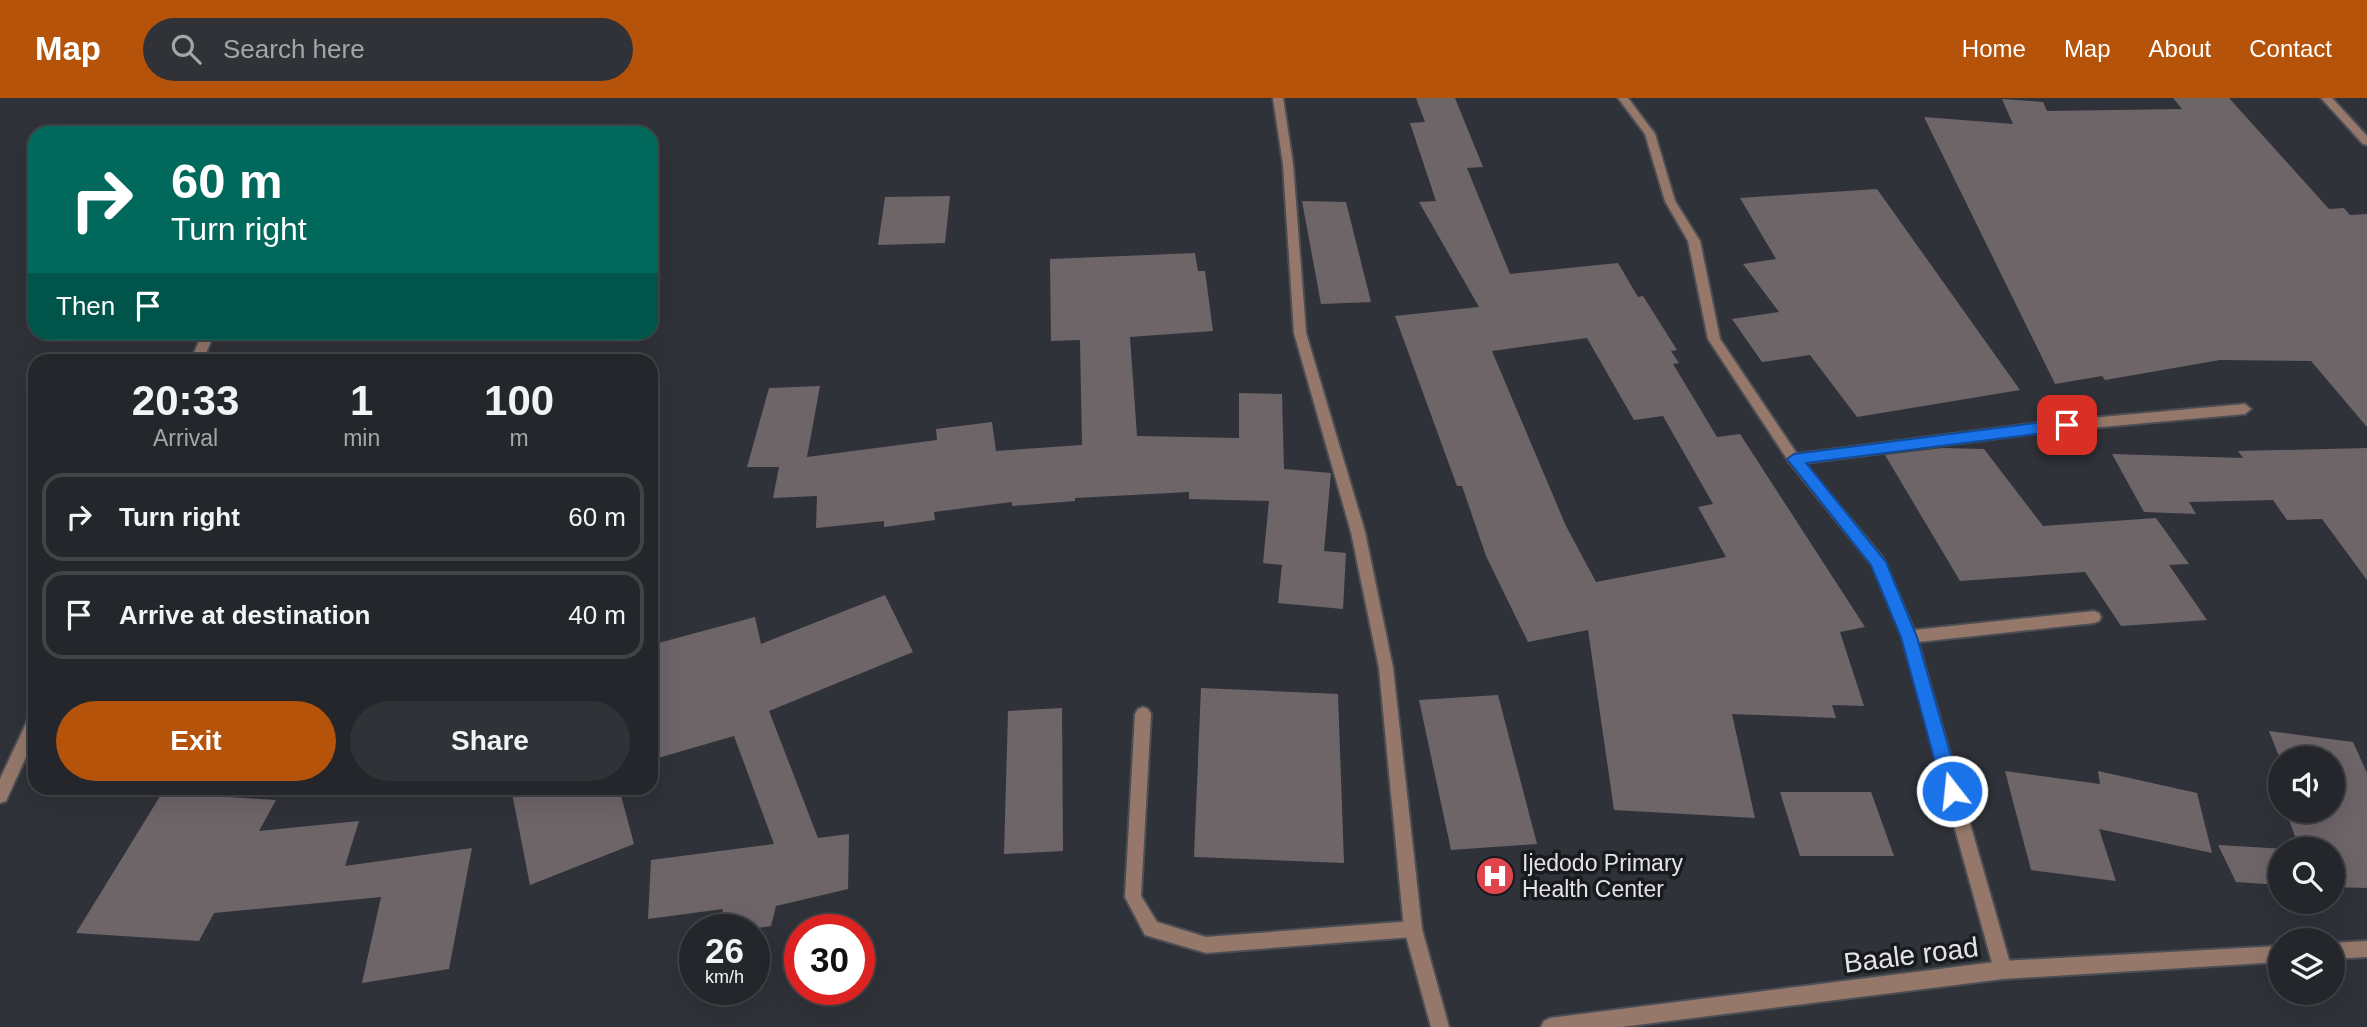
<!DOCTYPE html>
<style>
body{margin:0;font-family:Arial,sans-serif;background:#303237;color:#f1f3f6;height:100vh;display:flex;flex-direction:column;font-size:26px;white-space:nowrap}
*{box-sizing:border-box;margin:0}
p{font-size:23px;color:#a3a5a9}
.icon{flex:none;width:38px;height:38px;fill:none;stroke:currentColor;stroke-width:2;stroke-linecap:round;stroke-linejoin:round}
.map{position:relative;flex:1;overflow:hidden}
.sheet{position:absolute;left:28px;top:256px;width:630px;height:441px;display:flex;flex-direction:column;background:#24262b;border-radius:21px;box-shadow:0 7px 28px #0002,0 0 0 2px #414347}
.sheet>*{flex:none}
.banner{position:absolute;left:28px;top:28px;width:630px;height:214px;border-radius:21px;box-shadow:0 7px 28px #0002,0 0 0 2px #414347;background:#00695c;color:#fff;overflow:hidden}
.buttons{position:absolute;left:2268px;top:648px;display:grid;gap:14px}
.buttons a{display:grid;place-items:center;width:77px;height:77px;border-radius:50%;background:#24262b;box-shadow:0 7px 28px #0002,0 0 0 2px #414347;font-size:35px}
.speed{position:absolute;left:679px;top:816px;display:flex;gap:14px;font-size:35px;font-weight:700;text-align:center}
.speed>*{display:grid;place-content:center;width:91px;height:91px;border-radius:50%;background:#24262b;box-shadow:0 7px 28px #0002,0 0 0 2px #414347;line-height:1}
.speed small{font-size:18px;font-weight:400}
.speed .limit{border:10px solid #d22;background:#fff;color:#111}
.pin{position:absolute;display:grid;place-items:center;width:60px;height:60px;color:#fff;margin:-30px;border-radius:14px;box-shadow:0 4px 10px #0006}
.me{position:absolute;width:77px;margin:-38px;rotate:344deg;stroke-linejoin:round;filter:drop-shadow(0 0 5px #0008)}
.turn{display:flex;align-items:center;gap:24px;height:147px;padding:0 28px;font-size:32px}
.turn .icon{width:91px;height:91px;stroke-width:2.5}
.turn b{display:block;font-size:49px;line-height:60px}
.then{display:flex;align-items:center;height:66px;padding:0 28px;background:#0003;gap:14px;font-size:26px}
.eta{display:flex;justify-content:space-evenly;align-items:center;height:119px;text-align:center}
.eta b{font-size:42px;font-weight:800;line-height:49px}
.action{display:flex;gap:14px;margin-top:auto;padding:14px 28px}
.action a{flex:1;height:80px;border-radius:42px;background:#b45309;color:#fff;font-size:28px;font-weight:800;line-height:80px;text-align:center}
.action a+a{background:#303237;color:#f1f3f6}
ul{padding:0;list-style:none}
li{display:flex;align-items:center;gap:21px;height:88px;margin:0 14px 10px;padding:0 14px;border:4px solid #414347;border-radius:21px}
li div{flex:1}
li b{display:block;font-size:26px}
li em{font-style:normal}
header{display:flex;align-items:center;gap:42px;box-sizing:border-box;height:98px;padding:0 35px;background:#b45309;color:#fff}
header strong{font-size:33px}
nav{display:flex;gap:38px;margin-inline-start:auto;font-size:24px}
.search{width:490px;height:63px;background:#303237;display:flex;align-items:center;gap:18px;box-sizing:border-box;padding:0 24px;border-radius:38px;color:#a3a5a9;font-size:26px}
.map>svg:first-child{display:block}
.building{fill:#6e6569;fill-rule:evenodd}
.lines{fill:none;stroke-linecap:round;stroke-linejoin:round}
.service-casing{stroke:#4c4e55;stroke-width:4}
.minor-casing{stroke:#4c4e55;stroke-width:4}
.tertiary-casing{stroke:#4c4e55;stroke-width:4}
.service{fill:#95786a;fill-rule:evenodd}
.minor{fill:#95786a;fill-rule:evenodd}
.tertiary{fill:#95786a;fill-rule:evenodd}
.route{fill:#1a73e8;stroke:#114b97;stroke-width:2}
.labels{text-anchor:middle;dominant-baseline:central;stroke-width:7;stroke-linejoin:round;paint-order:stroke}
.poi-label{font-size:23px;fill:#e2e3e8;stroke:#191a1d;text-anchor:start}
.near-street-label{font-size:28px;fill:#e2e3e8;stroke:#191a1d}
</style>
<header>
<strong>Map</strong>
<div class="search"><svg class="icon" aria-label="search" viewBox="0 0 24 24"><circle cx="10" cy="10" r="6"/><path d="M15 15l6 6"/></svg>Search here</div>
<nav><a>Home</a><a>Map</a><a>About</a><a>Contact</a></nav>
</header>
<div class="map">
<svg width="2367" height="929" viewBox="0 0 2367 929">
<rect width="100%" height="100%" fill="#303239"/>
<g class="building">
<path d="M1416 0H1455L1483 69 1467 70 1510 176 1618 165 1638 199 1643 198 1677 252 1671 253 1679 265 1673 266 1717 339 1740 336 1865 529 1840 534 1864 608 1832 607 1836 620 1732 616 1755 720 1614 712 1588 532 1528 544 1486 458 1462 388H1457L1395 218 1479 209 1419 104 1436 103 1410 25 1425 24ZM1587 240 1634 322 1663 318 1713 406 1698 409 1726 459 1596 484 1566 428 1492 253Z"/>
<polygon points="2173,0 2229,0 2329,111 2344,110 2350,117 2367,116 2367,329 2311,263 2220,262 2105,282 2102,278 2055,286 1924,19 2013,26 2002,1 2043,4 2047,13 2182,11"/>
<polygon points="1877,91 2020,292 1857,319 1810,257 1762,264 1732,221 1779,214 1743,166 1776,161 1740,100"/>
<polygon points="950,98 945,145 878,147 885,99"/>
<polygon points="1302,103 1346,104 1371,204 1321,206"/>
<polygon points="1195,155 1198,173 1205,173 1213,233 1130,239 1137,338 1239,340 1239,295 1282,296 1284,371 1331,375 1324,453 1346,455 1343,511 1278,505 1282,467 1263,465 1269,403 1189,401 1189,394 1075,400 1075,403 1012,408 1012,404 934,414 935,422 884,429 884,423 816,430 817,398 773,400 779,369 747,369 769,290 820,288 807,359 937,342 936,331 992,324 996,353 1082,347 1080,242 1051,243 1050,161"/>
<polygon points="1942,350 1984,351 2043,428 2156,420 2189,466 2169,467 2207,522 2121,528 2085,474 1960,483 1885,357"/>
<polygon points="2367,350 2367,482 2322,421 2287,422 2273,402 2189,404 2196,416 2144,414 2112,356 2243,360 2238,353"/>
<polygon points="885,497 913,554 769,613 818,740 849,736 848,791 776,808 771,828 752,831 720,831 723,811 648,821 651,762 774,746 734,638 651,662 651,547 755,519 761,546"/>
<polygon points="1201,590 1338,596 1344,765 1194,759"/>
<polygon points="1498,597 1537,746 1451,752 1419,602"/>
<polygon points="1062,610 1063,753 1004,756 1008,613"/>
<polygon points="2269,633 2353,644 2367,675 2367,790 2333,789 2333,751 2300,751 2285,712 2333,712 2333,660 2280,661"/>
<polygon points="2005,673 2100,686 2098,673 2197,695 2212,755 2099,731 2116,783 2031,772"/>
<polygon points="511,690 619,690 634,746 530,787"/>
<polygon points="1780,694 1871,694 1894,758 1800,758"/>
<polygon points="162,695 276,702 259,733 359,723 345,768 472,750 449,871 362,885 381,799 214,815 199,843 76,835"/>
<polygon points="2218,747 2286,751 2280,751 2280,787 2236,784"/>
</g>
<g class="lines">
<g class="service-casing">
<polygon id="service" points="1143,609 1148,611 1151,616 1141,798 1157,824 1206,839 1413,823 1419,825 1422,831 1419,837 1413,839 1206,855 1145,837 1125,799 1135,616 1138,611"/>
</g>
<g class="minor-casing">
<g id="minor">
<polygon points="1273,0 1283,0 1293,66 1306,235 1365,434 1393,570 1422,831 1449,929 1431,929 1404,831 1379,570 1351,434 1294,235 1283,66"/>
<polygon points="1618,0 1628,0 1655,36 1675,103 1700,143 1720,241 1797,356 2046,324 2245,306 2251,311 2245,316 2046,334 1804,365 1883,460 1914,532 2094,513 2099,515 2101,519 2099,523 2094,525 1918,544 2012,872 2009,878 2003,881 1997,878 1994,872 1902,539 1872,467 1789,364 1708,241 1688,143 1665,103 1645,36"/>
<polygon points="2321,0 2332,0 2367,38 2367,47 2363,46"/>
<polygon points="203,234 215,234 203,262 191,262"/>
<polygon points="35,615 35,639 6,703 0,705 0,681 30,617"/>
</g>
</g>
<g class="tertiary-casing">
<g id="tertiary">
<polygon points="2367,843 2367,859 2333,861 2333,845"/>
<polygon points="2280,848 2280,864 2003,881 1621,929 1541,929 1544,923 1550,920 2003,863"/>
</g>
</g>
<use href="#service" class="service"/>
<use href="#minor" class="minor"/>
<use href="#tertiary" class="tertiary"/>
</g>
<polygon class="route" points="2067,321 2075,327 2067,332 1806,365 1886,464 1917,539 1961,693 1959,699 1952,701 1946,699 1943,693 1901,539 1871,467 1787,361 1794,356"/>
<defs>
<g id="hospital-disc" transform="scale(2.0125)"><circle r="9.5" fill="#e0444e" stroke="#191a1d"/><path d="M-5-5h3v3.5h4V-5h3V5h-3V1.5h-4V5h-3Z" fill="#fff"/></g>
</defs>
<g fill-rule="evenodd">
<use href="#hospital-disc" x="1495" y="778"/>
</g>
<g class="labels">
<g class="poi-label">
<text x="1522" y="765">Ijedodo Primary<tspan x="1522" dy="26">Health Center</tspan></text>
</g>
<g class="near-street-label">
<text transform="translate(1911 857) rotate(-7)">Baale road</text>
</g>
</g>
</svg>
<div class="buttons">
<a><svg class="icon" aria-label="sound" viewBox="0 0 24 24"><path d="M4 9h4l5-4v14l-5-4H4zM17 9q2 3 0 6"/></svg></a>
<a><svg class="icon" aria-label="search" viewBox="0 0 24 24"><circle cx="10" cy="10" r="6"/><path d="M15 15l6 6"/></svg></a>
<a><svg class="icon" aria-label="layers" viewBox="0 0 24 24"><path d="M12 4l9 5-9 5-9-5zM3 14l9 5 9-5"/></svg></a>
</div>
<div class="speed"><div>26<small>km/h</small></div><div class="limit">30</div></div>
<div class="pin" style="left:2067px;top:327px;background:#d93025"><svg class="icon" aria-label="arrive" viewBox="0 0 24 24"><path d="M6 21V4h12l-3 4 3 4H6"/></svg></div>
<svg class="me" style="left:1952px;top:693px" viewBox="-20 -20 40 40"><circle r="17" fill="#1a73e8" stroke="#fff" stroke-width="3"/><path d="M0-11L8 9 0 5-8 9z" fill="#fff"/></svg>
<div class="banner">
<div class="turn"><svg class="icon" aria-label="right" viewBox="0 0 24 24"><path d="M7 20v-9h11M14 6l5 5-5 5"/></svg><div><b>60 m</b>Turn right</div></div>
<div class="then">Then<svg class="icon" aria-label="arrive" viewBox="0 0 24 24"><path d="M6 21V4h12l-3 4 3 4H6"/></svg></div>
</div>
<section class="sheet">
<div class="eta">
<div><b>20:33</b><p>Arrival</p></div>
<div><b>1</b><p>min</p></div>
<div><b>100</b><p>m</p></div>
</div>
<ul>
<li><svg class="icon" aria-label="right" viewBox="0 0 24 24"><path d="M7 20v-9h11M14 6l5 5-5 5"/></svg><div><b>Turn right</b></div><em>60 m</em></li>
<li><svg class="icon" aria-label="arrive" viewBox="0 0 24 24"><path d="M6 21V4h12l-3 4 3 4H6"/></svg><div><b>Arrive at destination</b></div><em>40 m</em></li>
</ul>
<div class="action"><a>Exit</a><a>Share</a></div>
</section>
</div>
